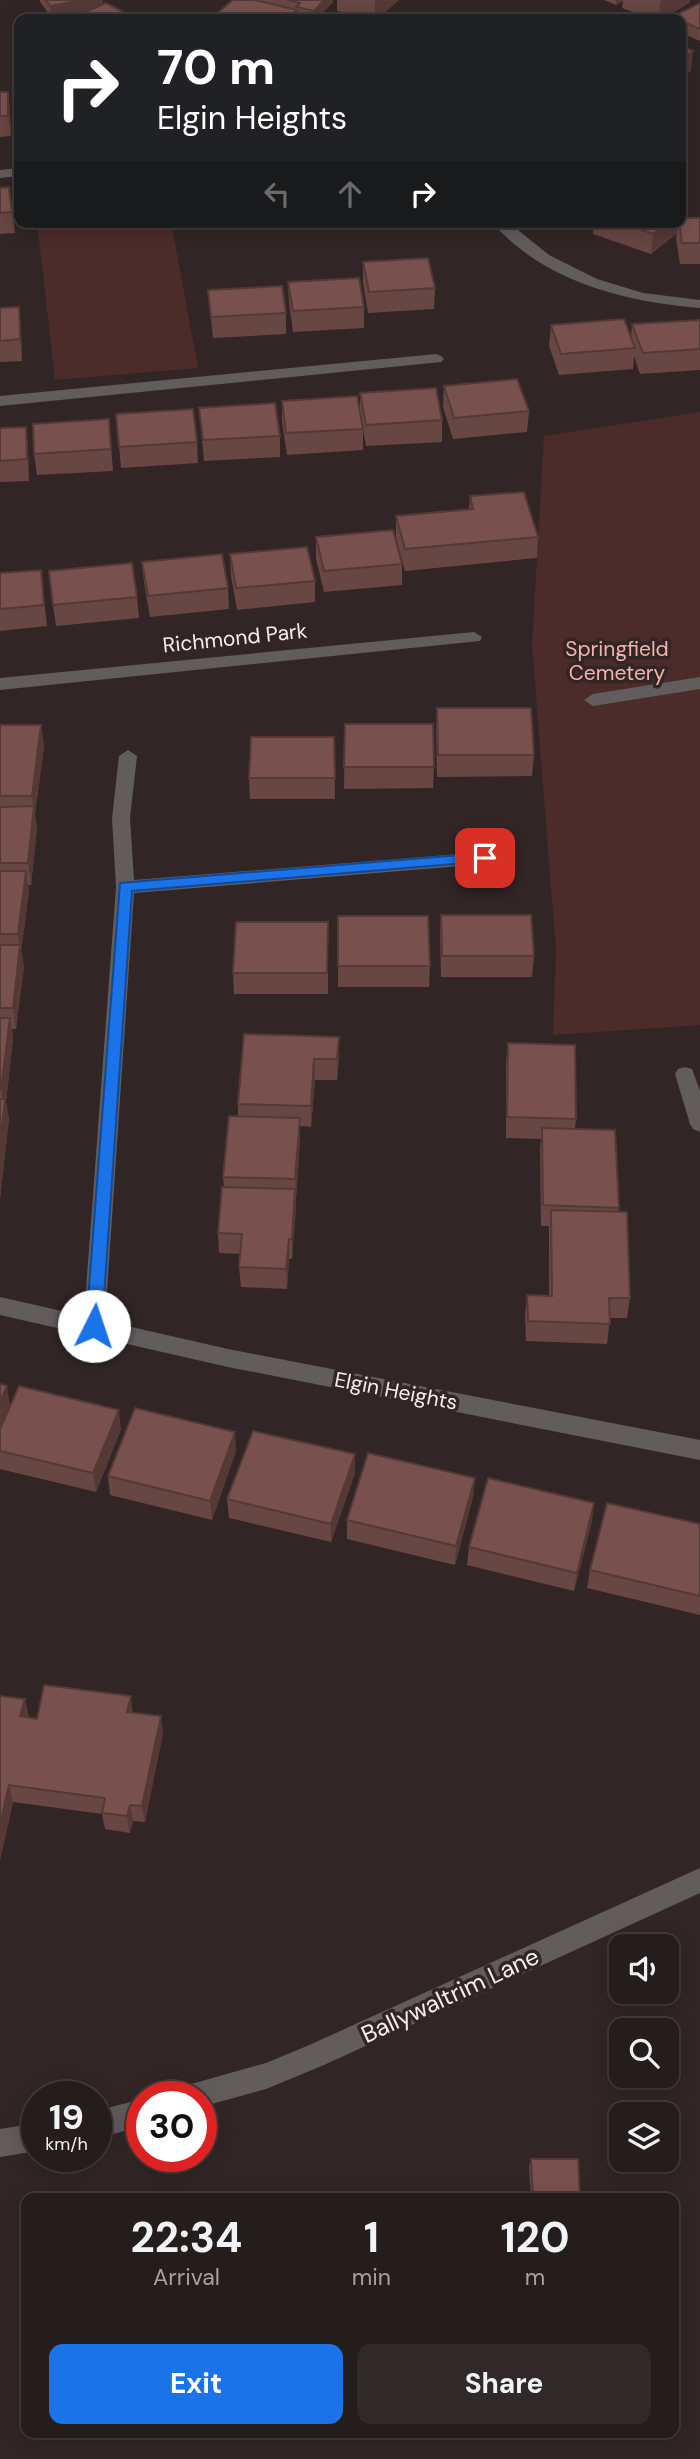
<!DOCTYPE html>
<style>
body{margin:0;font-family:"DM Sans",sans-serif;background:#312929;color:#f1f3f6;height:100vh;display:flex;flex-direction:column;font-size:26px;white-space:nowrap}
*{box-sizing:border-box;margin:0}
p{font-size:23px;color:#a3a1a3}
.icon{flex:none;width:38px;height:38px;fill:none;stroke:currentColor;stroke-width:2;stroke-linecap:round;stroke-linejoin:round}
.map{position:relative;flex:1;overflow:hidden}
.sheet{position:absolute;left:21px;top:2193px;width:658px;height:245px;display:flex;flex-direction:column;background:#251c1c;border-radius:14px;box-shadow:0 4px 18px #0003,0 0 0 2px #423a3b}
.sheet>*{flex:none}
.hud{position:absolute;left:14px;top:14px;width:672px;height:214px;border-radius:14px;box-shadow:0 4px 18px #0003,0 0 0 2px #423a3b;background:#202124;color:#fff;overflow:hidden}
.fabs{position:absolute;left:609px;top:1934px;display:grid;gap:14px}
.fabs a{display:grid;place-items:center;width:70px;height:70px;border-radius:14px;background:#251c1c;box-shadow:0 4px 18px #0003,0 0 0 2px #423a3b;font-size:35px}
.speed{position:absolute;left:21px;top:2081px;display:flex;gap:14px;font-size:35px;font-weight:700;text-align:center}
.speed>*{display:grid;place-content:center;width:91px;height:91px;border-radius:50%;background:#251c1c;box-shadow:0 4px 18px #0003,0 0 0 2px #423a3b;line-height:1}
.speed small{font-size:18px;font-weight:400}
.speed .limit{border:10px solid #d22;background:#fff;color:#111}
.pin{position:absolute;display:grid;place-items:center;width:60px;height:60px;color:#fff;margin:-30px;border-radius:14px;box-shadow:0 4px 10px #0006}
.me{position:absolute;width:77px;margin:-38px;rotate:4deg;stroke-linejoin:round;filter:drop-shadow(0 0 5px #0008)}
.turn{display:flex;align-items:center;gap:24px;height:147px;padding:0 28px;font-size:32px}
.turn .icon{width:91px;height:91px;stroke-width:2.5}
.turn b{display:block;font-size:49px;line-height:60px}
.lanes{display:flex;align-items:center;height:66px;padding:0 28px;background:#0003;justify-content:center;gap:35px;direction:ltr}
.lanes .off{opacity:.35}
.eta{display:flex;justify-content:space-evenly;align-items:center;height:119px;text-align:center}
.eta b{font-size:42px;font-weight:700;line-height:49px}
.action{display:flex;gap:14px;margin-top:auto;padding:14px 28px}
.action a{flex:1;height:80px;border-radius:14px;background:#1a73e8;color:#fff;font-size:28px;font-weight:700;line-height:80px;text-align:center}
.action a+a{background:#312929;color:#f1f3f6}
.map>svg:first-child{display:block}
.green{fill:#4b2c2a}
.lines{fill:none;stroke-linecap:round;stroke-linejoin:round}
.minor{fill:#625d5c;fill-rule:evenodd}
.wall{fill:#674643}
.shaded-wall{fill:#543937}
.building{fill:#78514e;stroke:#543937;stroke-width:2}
.route{fill:#1a73e8;stroke:#114b97;stroke-width:2}
.labels{text-anchor:middle;dominant-baseline:central;stroke-width:7;stroke-linejoin:round;paint-order:stroke}
.street-label{font-size:21px;fill:#f7efef;stroke:#312625}
.park-label{font-size:21px;fill:#f7b0ac;stroke:#312625}
.near-street-label{font-size:24px;fill:#f7efef;stroke:#312625}
</style>
<div class="map">
<svg width="700" height="2459" viewBox="0 0 700 2459">
<rect width="100%" height="100%" fill="#312625"/>
<g class="green">
<polygon points="37,222 171,222 198,368 55,380"/>
<polygon points="700,412 700,1025 553,1035 556,951 532,645 544,436"/>
</g>
<g class="lines">
<g class="minor">
<polygon points="19,168 19,176 0,178 0,170"/>
<path d="M492 222H508L549 255 597 279 643 293 700 300V308C626 302 543 282 492 222Z"/>
<polygon points="436,354 441,356 444,359 441,362 0,406 0,396"/>
<polygon points="474,632 482,637 480,641 0,690 0,678"/>
<polygon points="700,677 700,689 593,706 584,700 593,694"/>
<polygon points="128,750 137,756 130,818 134,880 485,852 492,853 494,858 492,863 485,864 134,893 105,1321 228,1349 700,1440 700,1460 228,1367 0,1315 0,1297 84,1316 116,887 112,818 119,756"/>
<polygon points="685,1067 692,1069 700,1091 700,1132 693,1129 690,1124 675,1074 678,1069"/>
<polygon points="700,1868 700,1893 324,2065 266,2089 201,2107 201,2096 181,2096 184,2086 266,2063 307,2046"/>
<polygon points="142,2099 142,2126 96,2139 96,2111"/>
<polygon points="37,2123 37,2151 0,2157 0,2129"/>
</g>
</g>
<g class="wall">
<polygon points="40,0 103,0 91,10 52,18 40,2"/>
<polygon points="257,0 333,0 333,2 317,19 217,19 216,14"/>
<polygon points="337,0 399,0 377,19 369,19 337,11"/>
<polygon points="604,0 690,0 689,3 662,19 652,19 622,8 623,1 616,5"/>
<polygon points="700,3 700,41 681,33 681,19 672,19 672,17"/>
<polygon points="19,91 19,134 18,134 16,113"/>
<polygon points="0,92 8,92 10,112 11,136 0,137"/>
<polygon points="9,187 15,233 0,234 0,188"/>
<polygon points="700,218 700,264 680,264 676,238 678,222"/>
<polygon points="594,222 677,222 676,234 651,254 593,234"/>
<polygon points="363,262 435,288 434,309 368,313 363,283"/>
<polygon points="288,282 364,307 364,328 293,332 289,303"/>
<polygon points="208,290 286,313 286,334 213,338"/>
<polygon points="19,307 21,328 22,361 0,362 0,308"/>
<polygon points="700,320 700,370 640,374 634,356 633,369 559,375 549,346 551,325 631,337 632,324"/>
<polygon points="444,386 529,411 527,432 453,439 443,407"/>
<polygon points="360,393 442,420 442,442 366,446 363,429 363,450 287,455 282,422 282,401 360,413"/>
<polygon points="199,408 280,436 280,457 204,461"/>
<polygon points="116,414 197,442 198,463 121,468"/>
<polygon points="109,419 113,471 37,475 34,454"/>
<polygon points="26,427 28,448 29,481 0,482 0,428"/>
<polygon points="470,496 538,537 537,558 405,571 396,538 396,516 469,510"/>
<polygon points="316,537 402,564 402,585 324,592 316,559"/>
<polygon points="230,554 315,581 315,602 237,610 231,576"/>
<polygon points="142,562 228,588 229,609 150,617 144,583"/>
<polygon points="41,570 47,626 0,631 0,573"/>
<polygon points="137,597 139,618 56,626 53,605"/>
<polygon points="437,708 534,755 532,776 437,777 436,729"/>
<polygon points="345,724 434,767 433,788 344,789"/>
<polygon points="0,725 41,725 44,746 35,814 37,828 31,885 28,885 29,892 21,951 24,966 16,1029 12,1029 13,1038 6,1102 9,1119 0,1199"/>
<polygon points="334,737 335,799 250,799 249,778"/>
<polygon points="441,915 534,956 532,977 441,977 440,936"/>
<polygon points="338,916 430,966 429,987 338,987"/>
<polygon points="328,922 328,994 234,994 233,973"/>
<polygon points="244,1034 339,1058 337,1080 315,1080 311,1127 300,1126 300,1139 292,1259 289,1259 287,1289 241,1287 239,1267 241,1254 219,1253 218,1233 224,1187 223,1177 238,1117 238,1104"/>
<polygon points="508,1043 576,1119 575,1129 619,1208 618,1212 630,1298 627,1318 610,1318 607,1344 526,1341 525,1315 527,1295 549,1296 549,1226 541,1226 540,1148 541,1139 506,1138 506,1063"/>
<polygon points="0,1384 10,1405 121,1429 96,1492 0,1469"/>
<polygon points="236,1451 212,1520 110,1495 108,1476"/>
<polygon points="355,1473 331,1542 229,1518 227,1499"/>
<polygon points="475,1478 473,1497 455,1565 347,1539 347,1520"/>
<polygon points="592,1521 574,1591 467,1565 469,1547"/>
<polygon points="700,1524 700,1615 587,1588 590,1570"/>
<polygon points="0,1696 29,1716 28,1717 37,1719 133,1713 163,1733 145,1822 133,1821 130,1833 105,1829 102,1814 13,1802 0,1860"/>
<polygon points="531,2159 580,2198 531,2198 529,2167"/>
</g>
<g class="shaded-wall">
<polygon points="83,0 103,0 104,7 52,18 50,6"/>
<polygon points="324,0 333,0 333,2 317,19 314,19 314,11"/>
<polygon points="376,0 399,0 377,19 375,19 375,1"/>
<polygon points="616,0 623,0 616,5"/>
<polygon points="663,0 690,0 689,3 662,19 659,19 660,2"/>
<polygon points="297,10 297,19 286,19"/>
<polygon points="693,51 691,71 681,78 681,59"/>
<polygon points="8,92 10,112 11,136 8,116"/>
<polygon points="667,222 677,222 676,234 651,254 653,234"/>
<polygon points="19,307 21,328 22,361 20,339"/>
<polygon points="26,427 28,448 29,481 27,459"/>
<polygon points="41,725 44,746 35,814 37,828 31,885 28,863 34,810 32,796"/>
<polygon points="26,871 29,892 21,951 24,966 16,1029 13,1008 20,949 18,934"/>
<polygon points="10,1018 13,1038 6,1102 9,1119 0,1199 0,1146 4,1107 1,1089"/>
<polygon points="339,1037 339,1058 337,1080 337,1059"/>
<polygon points="314,1059 315,1080 311,1127 311,1106"/>
<polygon points="300,1118 300,1139 296,1200 295,1179"/>
<polygon points="295,1189 296,1210 292,1259 292,1239"/>
<polygon points="289,1239 289,1259 287,1289 286,1269"/>
<polygon points="7,1386 10,1405 0,1430 0,1401"/>
<polygon points="119,1410 121,1429 96,1492 93,1473"/>
<polygon points="235,1432 236,1451 212,1520 210,1501"/>
<polygon points="355,1454 355,1473 331,1542 331,1524"/>
<polygon points="475,1478 473,1497 455,1565 456,1546"/>
<polygon points="594,1503 592,1521 574,1591 577,1573"/>
<polygon points="131,1696 133,1714 127,1712"/>
<polygon points="25,1699 29,1716 24,1733 20,1716"/>
<polygon points="161,1716 163,1733 145,1822 142,1806"/>
<polygon points="9,1785 13,1802 0,1860 0,1824"/>
<polygon points="130,1805 133,1821 130,1833 127,1816"/>
</g>
<g class="building">
<polygon points="46,0 83,0 50,6"/>
<polygon points="233,0 255,0 297,10 286,19 237,19 216,14"/>
<polygon points="287,0 324,0 314,11 296,7 300,3"/>
<polygon points="106,3 137,19 70,19"/>
<polygon points="700,3 700,29 681,21 681,19 672,17"/>
<polygon points="602,15 613,19 596,19"/>
<polygon points="681,46 693,51 681,59"/>
<polygon points="15,91 19,91 19,113 16,113"/>
<rect x="0" y="92" width="8" height="24"/>
<polygon points="9,187 12,212 0,213 0,188"/>
<polygon points="681,218 700,218 700,243 682,243 679,222 681,222"/>
<polygon points="621,222 667,222 653,234"/>
<polygon points="428,258 435,288 369,292 363,262"/>
<polygon points="359,278 364,307 293,311 288,282"/>
<polygon points="282,286 286,313 211,317 208,290"/>
<polygon points="19,307 20,339 0,341 0,308"/>
<polygon points="624,319 635,348 561,354 551,325"/>
<polygon points="700,320 700,349 643,353 632,324"/>
<polygon points="517,379 529,411 454,418 444,386"/>
<polygon points="436,388 442,420 366,425 360,393"/>
<polygon points="357,396 363,429 286,433 282,401"/>
<polygon points="275,403 280,436 203,440 199,408"/>
<polygon points="193,409 197,442 119,447 116,414"/>
<polygon points="109,419 111,449 34,454 33,424"/>
<polygon points="26,427 27,459 0,461 0,428"/>
<polygon points="524,492 538,537 405,549 396,516 473,509 470,496"/>
<polygon points="393,530 402,564 324,571 316,537"/>
<polygon points="307,547 315,581 236,588 230,554"/>
<polygon points="222,554 228,588 148,596 142,562"/>
<polygon points="132,563 137,597 53,605 49,571"/>
<polygon points="41,570 44,605 0,609 0,573"/>
<polygon points="437,708 531,708 534,755 438,755"/>
<polygon points="345,724 433,724 434,767 344,767"/>
<polygon points="0,725 41,725 32,796 0,796"/>
<polygon points="251,737 334,737 335,778 249,778"/>
<polygon points="34,806 28,863 0,863 0,807"/>
<polygon points="0,871 26,871 18,934 0,934"/>
<polygon points="441,915 531,915 534,956 442,956"/>
<polygon points="338,916 428,916 430,966 338,966"/>
<polygon points="236,922 328,922 327,973 233,973"/>
<polygon points="0,945 20,945 13,1008 0,1008"/>
<polygon points="0,1018 10,1018 1,1089 0,1089"/>
<polygon points="244,1034 339,1037 337,1059 314,1059 311,1106 238,1104"/>
<polygon points="508,1043 575,1045 576,1119 507,1117"/>
<polygon points="0,1099 5,1099 0,1146"/>
<polygon points="229,1116 300,1118 295,1179 223,1177"/>
<polygon points="542,1128 615,1130 619,1208 543,1205"/>
<polygon points="222,1187 295,1189 292,1239 289,1239 286,1269 239,1267 242,1234 218,1233"/>
<polygon points="551,1210 627,1212 630,1298 609,1298 610,1324 528,1321 527,1295 552,1296"/>
<polygon points="0,1384 7,1386 0,1401"/>
<polygon points="19,1386 119,1410 93,1473 0,1451 0,1429"/>
<polygon points="135,1408 235,1432 210,1501 108,1476"/>
<polygon points="253,1431 355,1454 331,1524 227,1499"/>
<polygon points="368,1453 475,1478 456,1546 347,1520"/>
<polygon points="488,1478 594,1503 577,1573 469,1547"/>
<polygon points="607,1503 700,1524 700,1596 590,1570"/>
<polygon points="44,1685 131,1696 127,1712 161,1716 142,1806 130,1805 127,1816 102,1813 105,1798 9,1785 0,1824 0,1696 25,1699 20,1716 37,1719"/>
<polygon points="531,2159 578,2159 580,2198 533,2198"/>
</g>
<polygon class="route" points="485,853 490,854 490,861 132,891 102,1326 100,1331 88,1331 86,1326 120,883"/>
<g class="labels">
<g class="street-label">
<text transform="translate(235 638) rotate(-6)">Richmond Park</text>
<text transform="translate(396 1391) rotate(11)">Elgin Heights</text>
</g>
<g class="park-label">
<text x="617" y="649">Springfield<tspan x="617" dy="24">Cemetery</tspan></text>
</g>
<g class="near-street-label">
<text transform="translate(450 1995) rotate(-25)">Ballywaltrim Lane</text>
</g>
</g>
</svg>
<div class="fabs">
<a><svg class="icon" aria-label="sound" viewBox="0 0 24 24"><path d="M4 9h4l5-4v14l-5-4H4zM17 9q2 3 0 6"/></svg></a>
<a><svg class="icon" aria-label="search" viewBox="0 0 24 24"><circle cx="10" cy="10" r="6"/><path d="M15 15l6 6"/></svg></a>
<a><svg class="icon" aria-label="layers" viewBox="0 0 24 24"><path d="M12 4l9 5-9 5-9-5zM3 14l9 5 9-5"/></svg></a>
</div>
<div class="speed"><div>19<small>km/h</small></div><div class="limit">30</div></div>
<div class="pin" style="left:485px;top:858px;background:#d93025"><svg class="icon" aria-label="arrive" viewBox="0 0 24 24"><path d="M6 21V4h12l-3 4 3 4H6"/></svg></div>
<svg class="me" style="left:94px;top:1326px" viewBox="-20 -20 40 40"><circle r="19" fill="#fff"/><path d="M0-13L10 11 0 6-10 11z" fill="#1a73e8"/></svg>
<div class="hud">
<div class="turn"><svg class="icon" aria-label="right" viewBox="0 0 24 24"><path d="M7 20v-9h11M14 6l5 5-5 5"/></svg><div><b>70 m</b>Elgin Heights</div></div>
<div class="lanes"><svg class="icon off" aria-label="left" viewBox="0 0 24 24"><path d="M17 20v-9H6M10 6l-5 5 5 5"/></svg><svg class="icon off" aria-label="ahead" viewBox="0 0 24 24"><path d="M12 20V5M6 11l6-6 6 6"/></svg><svg class="icon" aria-label="right" viewBox="0 0 24 24"><path d="M7 20v-9h11M14 6l5 5-5 5"/></svg></div>
</div>
<section class="sheet">
<div class="eta">
<div><b>22:34</b><p>Arrival</p></div>
<div><b>1</b><p>min</p></div>
<div><b>120</b><p>m</p></div>
</div>
<div class="action"><a>Exit</a><a>Share</a></div>
</section>
</div>
